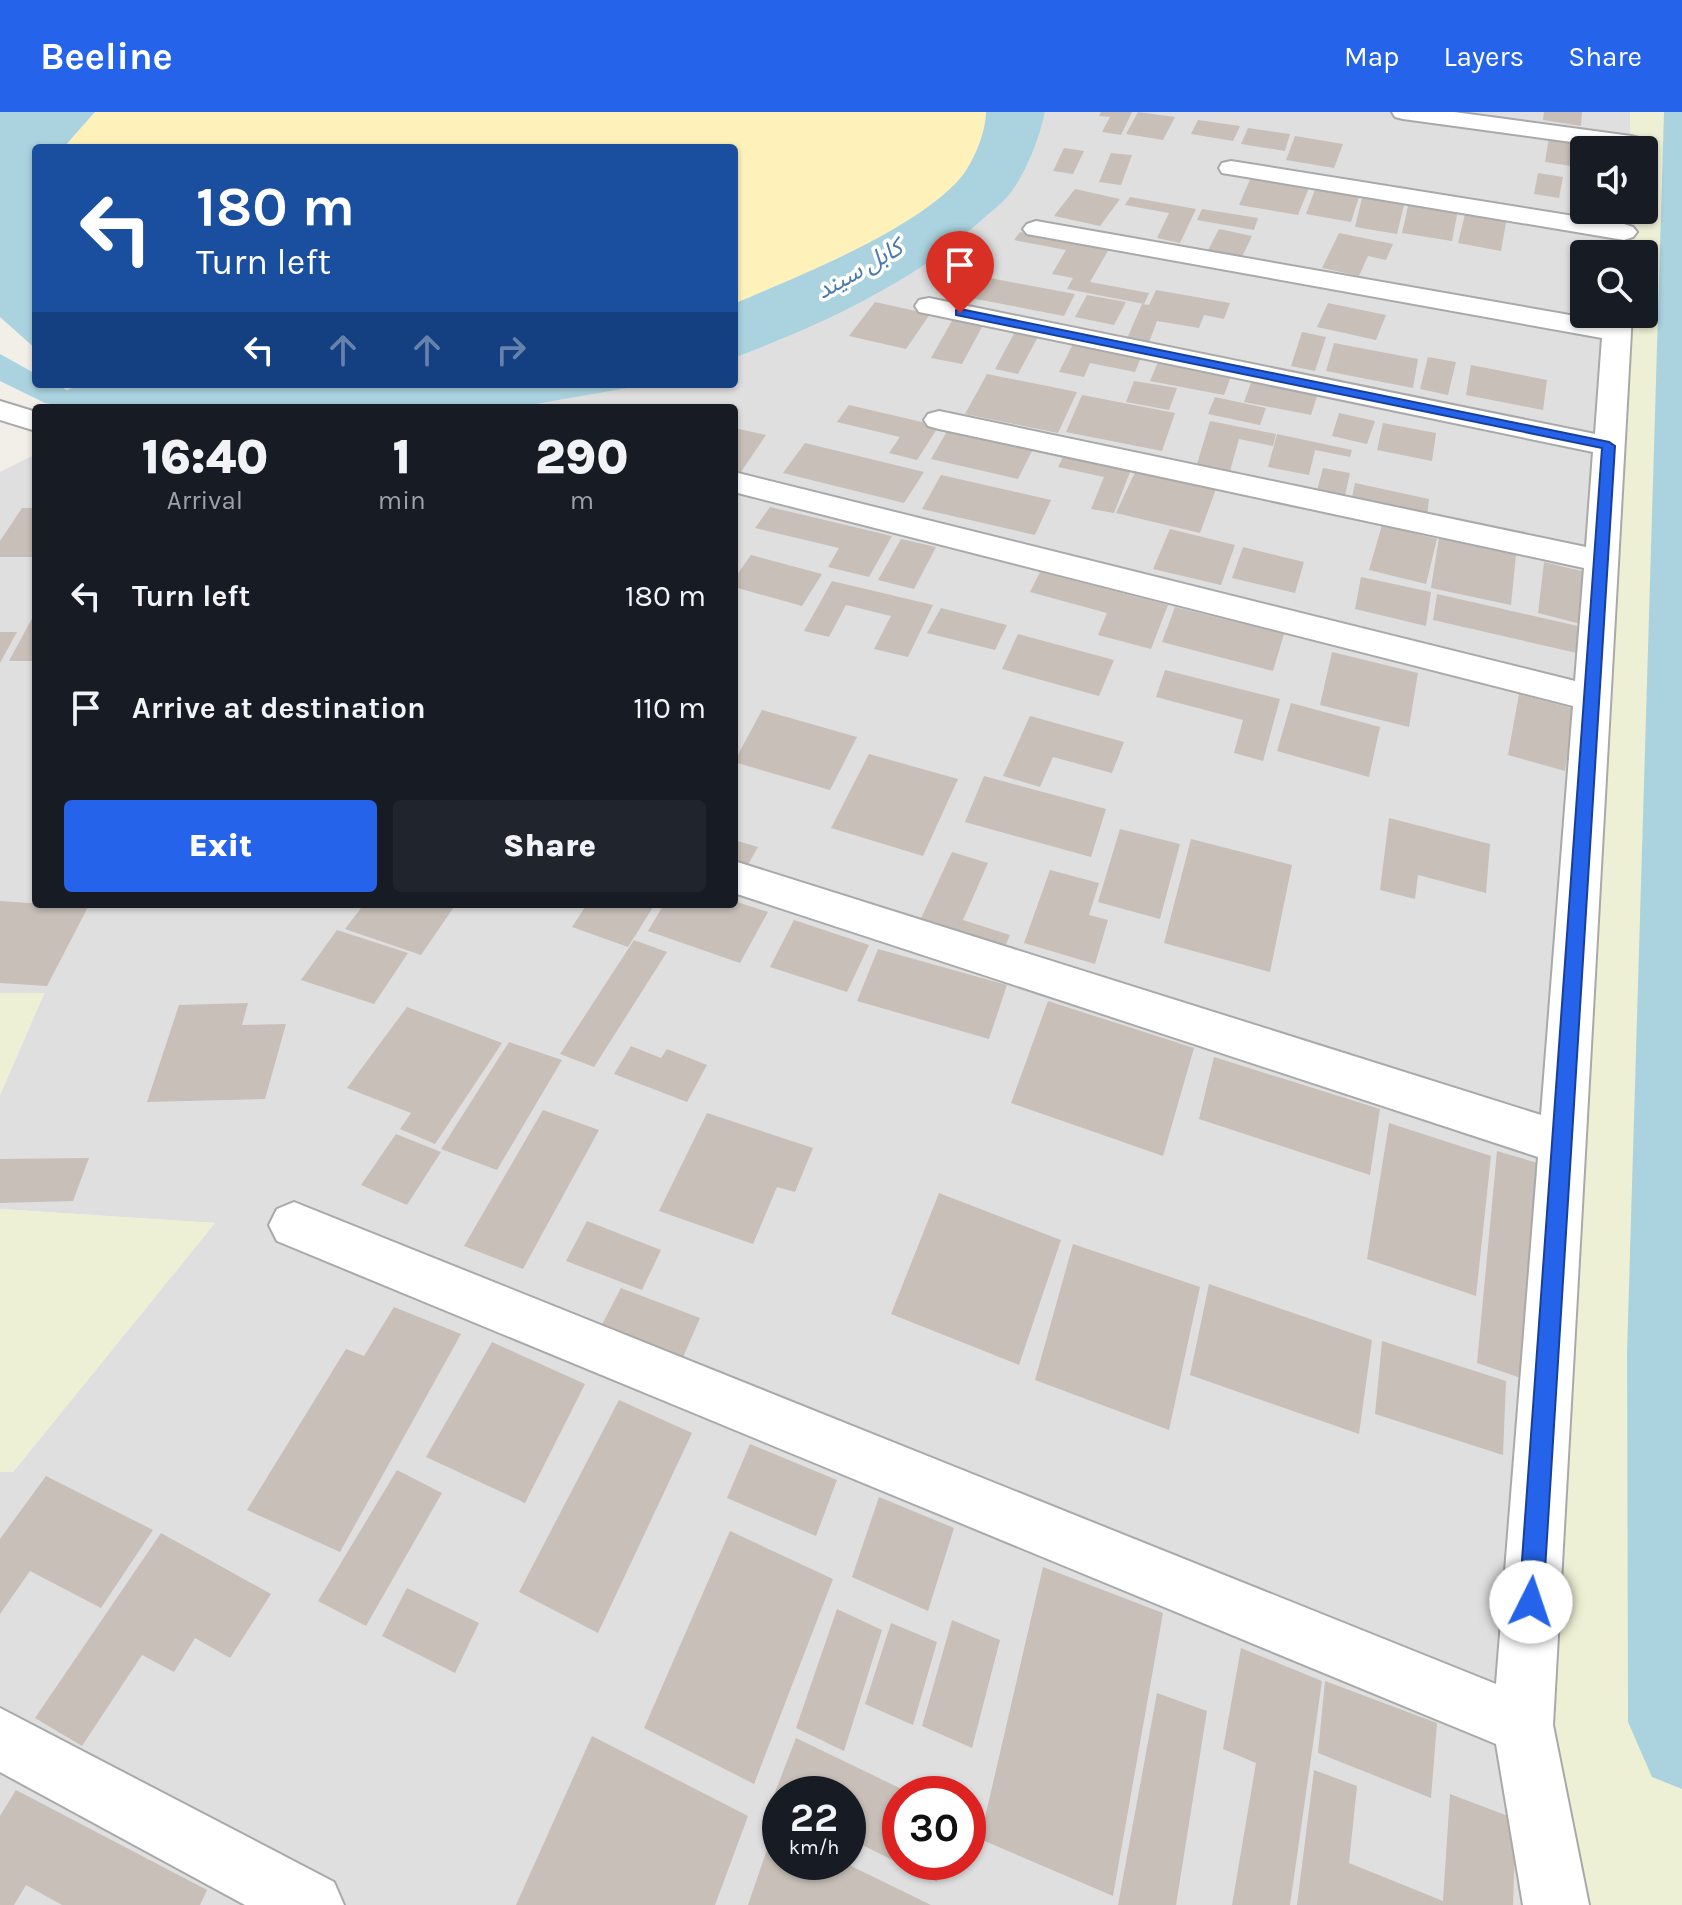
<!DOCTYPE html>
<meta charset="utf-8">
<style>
body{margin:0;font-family:Karla,"Noto Sans Arabic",sans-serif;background:#20242c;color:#f1f3f6;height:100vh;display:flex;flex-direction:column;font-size:30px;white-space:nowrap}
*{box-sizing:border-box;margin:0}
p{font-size:26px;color:#9ea1a6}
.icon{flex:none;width:44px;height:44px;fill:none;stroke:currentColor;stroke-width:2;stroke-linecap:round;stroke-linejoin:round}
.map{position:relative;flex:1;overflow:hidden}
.side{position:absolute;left:32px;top:292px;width:706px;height:504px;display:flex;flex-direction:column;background:#171b24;border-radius:8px;box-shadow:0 2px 6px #0004}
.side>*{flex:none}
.top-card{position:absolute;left:32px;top:32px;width:706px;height:244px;border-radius:8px;box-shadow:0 2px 6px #0004;background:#1a4fa0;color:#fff;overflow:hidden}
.controls{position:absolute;left:1570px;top:24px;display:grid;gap:16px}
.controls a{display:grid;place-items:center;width:88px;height:88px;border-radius:8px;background:#171b24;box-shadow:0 2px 6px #0004;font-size:40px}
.speed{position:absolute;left:762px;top:1664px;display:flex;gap:16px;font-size:40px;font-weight:700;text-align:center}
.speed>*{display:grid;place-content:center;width:104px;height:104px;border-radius:50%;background:#171b24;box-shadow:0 2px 6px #0004;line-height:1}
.speed small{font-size:20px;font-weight:400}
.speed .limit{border:12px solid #d22;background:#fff;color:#111}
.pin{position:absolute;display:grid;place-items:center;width:68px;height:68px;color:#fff;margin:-82px -34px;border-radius:50% 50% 50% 0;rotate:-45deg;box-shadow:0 0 8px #0007}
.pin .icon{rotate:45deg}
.me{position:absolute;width:88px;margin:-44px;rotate:4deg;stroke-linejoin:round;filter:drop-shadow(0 0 6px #0008)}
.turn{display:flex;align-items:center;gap:28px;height:168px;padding:0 32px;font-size:36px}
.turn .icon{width:104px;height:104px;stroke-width:2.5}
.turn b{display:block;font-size:56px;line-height:68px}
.lanes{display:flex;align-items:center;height:76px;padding:0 32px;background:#0003;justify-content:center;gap:40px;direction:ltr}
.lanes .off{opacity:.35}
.eta{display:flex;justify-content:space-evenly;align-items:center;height:136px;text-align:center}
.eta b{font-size:48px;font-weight:800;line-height:56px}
.primary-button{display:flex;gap:16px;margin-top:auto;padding:16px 32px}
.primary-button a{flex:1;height:92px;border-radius:8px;background:#2563eb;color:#fff;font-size:32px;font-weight:800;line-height:92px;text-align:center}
.primary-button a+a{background:#20242c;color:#f1f3f6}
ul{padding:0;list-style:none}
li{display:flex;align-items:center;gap:24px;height:112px;padding:0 32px}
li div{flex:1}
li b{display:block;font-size:30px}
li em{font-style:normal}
header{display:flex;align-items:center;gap:48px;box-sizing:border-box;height:112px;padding:0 40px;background:#2563eb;color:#fff}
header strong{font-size:38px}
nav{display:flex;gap:44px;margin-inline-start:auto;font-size:28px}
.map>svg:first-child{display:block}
.residential{fill:#e0dfdf;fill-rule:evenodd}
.farmland{fill:#eef0d5}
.sand{fill:#fff1ba}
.water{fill:#aad3df}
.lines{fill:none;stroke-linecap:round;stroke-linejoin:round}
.canal{fill:#aad3df;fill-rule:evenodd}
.building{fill:#c7bfb8}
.minor-casing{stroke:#a9a9a9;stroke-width:4}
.minor{fill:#fff;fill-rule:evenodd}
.route{fill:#2563eb;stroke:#184099;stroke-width:2}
.labels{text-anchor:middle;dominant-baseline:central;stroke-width:7;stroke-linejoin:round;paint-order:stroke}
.far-water-label{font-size:24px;font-style:italic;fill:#4a7aab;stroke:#fff}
</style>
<header>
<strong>Beeline</strong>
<nav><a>Map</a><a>Layers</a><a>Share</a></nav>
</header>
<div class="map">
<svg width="1682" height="1793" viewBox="0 0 1682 1793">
<rect width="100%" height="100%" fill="#f2efe9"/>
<path class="residential" d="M1045 0H1630V38H1584V98H1626L1623 142H1584V202H1618L1556 1793H0V1360H13L215 1111 0 1097V983L44 882 0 881V360L36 342V792H734V296H513L651 272H734V246L782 227 875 183 963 125 1010 82 1029 50ZM780 1682H848V1750H780ZM900 1682H968V1750H900Z"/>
<g class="farmland">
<polygon points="1630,0 1682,0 1682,1793 1556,1793 1523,1613 1618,202 1644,202 1644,142 1623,142 1626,98 1644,98 1644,38 1630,38"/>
<polygon points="0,881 44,881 0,983"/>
<polygon points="0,1097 215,1111 13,1360 0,1360"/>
</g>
<path class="sand" d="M95 0H986C986 22 971 57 955 72 904 123 800 163 734 192V36H63Z"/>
<g class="water">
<polygon points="0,0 95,0 63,36 36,36 36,237 0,205"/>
<path d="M986 0H1045C1038 29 1029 54 1012 79 1005 89 994 97 985 105 915 170 823 212 734 246V192C800 163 904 123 955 72 971 57 986 22 986 0Z"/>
<polygon points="0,242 36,262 36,272 55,272 67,278 82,272 651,272 513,296 72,296 45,291 0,269"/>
</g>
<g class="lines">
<polygon class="canal" points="1664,0 1682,0 1682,1677 1652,1665 1628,1610 1627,1241"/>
</g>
<g class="building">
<polygon points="1101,0 1132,0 1121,23 1102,20 1110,5 1099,4"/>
<polygon points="1138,0 1175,5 1163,28 1126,22"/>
<polygon points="1544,0 1582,0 1581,14 1543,8"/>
<polygon points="1198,8 1240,14 1233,29 1191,22"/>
<polygon points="1248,16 1290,22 1285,39 1241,32"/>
<polygon points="1295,24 1343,32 1334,56 1286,48"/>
<polygon points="1549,25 1580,30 1577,55 1545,50"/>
<polygon points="1064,36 1084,39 1073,62 1053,59"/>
<polygon points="1111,41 1132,43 1121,73 1099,70"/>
<polygon points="1538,61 1563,65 1559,86 1534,82"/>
<polygon points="1252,63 1310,73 1298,103 1239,93"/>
<polygon points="1316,75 1360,82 1351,110 1306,102"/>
<polygon points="1075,77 1120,87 1100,114 1054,104"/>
<polygon points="1363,82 1405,89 1397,122 1355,115"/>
<polygon points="1130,85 1196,97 1180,131 1157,126 1169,101 1125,93"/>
<polygon points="1409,90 1458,98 1452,129 1402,121"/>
<polygon points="1202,97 1258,106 1254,118 1197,108"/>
<polygon points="1466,98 1507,105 1501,139 1458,131"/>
<polygon points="1219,117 1252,124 1240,149 1206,142"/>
<polygon points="1020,120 1109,137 1090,170 1149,181 1144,192 1067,177 1073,166 1052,162 1066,138 1014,128"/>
<polygon points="1339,121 1393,132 1386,148 1368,144 1359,164 1322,156"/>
<polygon points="984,165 1075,182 1064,204 971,186"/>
<polygon points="1156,178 1230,191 1224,207 1204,203 1199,216 1157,209 1148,233 1126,229 1142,192 1149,193"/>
<polygon points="1087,183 1126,190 1114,213 1075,205"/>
<polygon points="875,190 930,202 906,237 849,224"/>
<polygon points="1328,191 1386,203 1376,228 1317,215"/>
<polygon points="953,207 983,213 962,252 931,246"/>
<polygon points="1016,218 1039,223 1018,262 995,257"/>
<polygon points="1302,220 1326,225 1315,259 1291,254"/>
<polygon points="1334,231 1418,247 1413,276 1326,259"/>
<polygon points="1073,232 1141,245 1135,260 1090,251 1084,265 1059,260"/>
<polygon points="1428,245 1456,250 1448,283 1420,277"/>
<polygon points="1158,250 1231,264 1224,283 1150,269"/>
<polygon points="1471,253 1547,268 1543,298 1466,283"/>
<polygon points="987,262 1077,280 1058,321 965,302"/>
<polygon points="1252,268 1318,281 1311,303 1244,290"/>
<polygon points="1134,269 1177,276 1169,298 1126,290"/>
<polygon points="1082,283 1175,301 1162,339 1066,320"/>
<polygon points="1215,285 1266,296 1260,313 1208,302"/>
<polygon points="849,293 939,314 917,348 889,341 900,325 837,310"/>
<polygon points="1339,301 1375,309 1367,332 1332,324"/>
<polygon points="1210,309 1276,322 1273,334 1239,327 1230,359 1197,352"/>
<polygon points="1383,311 1436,321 1432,349 1377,338"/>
<polygon points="950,314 1035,333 1018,367 931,347"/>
<polygon points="734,316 766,323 739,363 734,362"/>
<polygon points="1277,322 1352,338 1350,345 1315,338 1309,363 1268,355"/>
<polygon points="805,331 924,360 904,391 783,361"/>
<polygon points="1065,341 1132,355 1114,401 1091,397 1104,365 1058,355"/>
<polygon points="1137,356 1217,374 1200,421 1116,401"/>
<polygon points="1323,356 1350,361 1344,388 1316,382"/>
<polygon points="941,363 1051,388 1035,423 922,397"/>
<polygon points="1355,371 1429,387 1427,406 1351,390"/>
<polygon points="770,395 892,424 869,465 828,455 839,436 755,416"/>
<polygon points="22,396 36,396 36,445 0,445 0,429"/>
<polygon points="1382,413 1437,427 1426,472 1369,458"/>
<polygon points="1170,417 1235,433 1221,473 1153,457"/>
<polygon points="1439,426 1516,443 1511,493 1431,476"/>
<polygon points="901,427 936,435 914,477 878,468"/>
<polygon points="1243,435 1304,450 1295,481 1232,466"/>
<polygon points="751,443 822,462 802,494 734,475 734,467"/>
<polygon points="1544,450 1590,461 1585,513 1538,501"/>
<polygon points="1040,460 1168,493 1151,537 1098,523 1107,501 1030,480"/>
<polygon points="1361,465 1431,480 1426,514 1355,497"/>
<polygon points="832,469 933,493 908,545 874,537 891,504 846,493 829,525 804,519"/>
<polygon points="1437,482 1582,515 1581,542 1433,508"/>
<polygon points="1175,495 1284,522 1273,559 1162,530"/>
<polygon points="941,496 1007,513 995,538 927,521"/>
<polygon points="36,499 36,549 9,549"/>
<polygon points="0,520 17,520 0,551"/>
<polygon points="1018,522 1114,548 1099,584 1002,557"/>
<polygon points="1332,540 1418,561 1409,615 1320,593"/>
<polygon points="1165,558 1280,587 1263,649 1234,641 1243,608 1156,585"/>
<polygon points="1519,582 1574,597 1565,659 1508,643"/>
<polygon points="1291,591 1380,615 1369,665 1277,639"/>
<polygon points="762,598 857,625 830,678 734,650"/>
<polygon points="1030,604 1124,630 1112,661 1053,645 1040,675 1003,664"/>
<polygon points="869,642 958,667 923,744 831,716"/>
<polygon points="984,664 1106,697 1091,745 965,710"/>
<polygon points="1389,706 1490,732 1486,781 1418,763 1415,787 1380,778"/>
<polygon points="1120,717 1180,732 1160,807 1098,790"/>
<polygon points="1191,727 1292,753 1270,860 1164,831"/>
<polygon points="734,728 758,735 742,763 734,761"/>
<polygon points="952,740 988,751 963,808 1010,823 1001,844 916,817"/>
<polygon points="1050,758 1099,771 1089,803 1108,808 1095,852 1024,831"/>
<polygon points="0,789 88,795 47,874 0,871"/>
<polygon points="734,789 768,800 740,851 648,819 664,792 734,792"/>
<polygon points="364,792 456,792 421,843 345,817"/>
<polygon points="587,792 655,792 628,835 572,815"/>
<polygon points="794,808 869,833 847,880 770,855"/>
<polygon points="337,818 408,841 374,892 301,868"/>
<polygon points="634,828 667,840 594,955 560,942"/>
<polygon points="878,837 1007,873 989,927 857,889"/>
<polygon points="1048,889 1194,936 1163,1044 1011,991"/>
<polygon points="248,891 242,913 286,912 265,987 147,990 179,893"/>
<polygon points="407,895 502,931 435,1032 400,1017 411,1001 347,976"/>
<polygon points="509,930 562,948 497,1058 441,1037"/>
<polygon points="631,934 661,946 667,937 707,953 687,990 614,962"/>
<polygon points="1214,945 1380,997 1370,1063 1199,1007"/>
<polygon points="543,998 599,1018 523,1157 464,1134"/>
<polygon points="707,1001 813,1036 795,1080 777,1075 753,1132 659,1099"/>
<polygon points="1389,1011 1491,1044 1476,1184 1367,1147"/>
<polygon points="396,1022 441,1040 407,1093 361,1073"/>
<polygon points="1497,1039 1551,1055 1538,1272 1477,1251"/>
<polygon points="89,1046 73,1089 0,1091 0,1047"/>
<polygon points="939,1081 1061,1128 1019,1253 891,1202"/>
<polygon points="587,1109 661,1138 642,1178 566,1149"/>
<polygon points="1073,1132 1200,1175 1169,1318 1035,1268"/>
<polygon points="1209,1172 1372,1228 1359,1322 1190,1263"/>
<polygon points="621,1176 700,1206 677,1259 595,1226"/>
<polygon points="394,1195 461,1222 340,1440 247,1398 346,1237 364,1244"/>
<polygon points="1382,1229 1506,1269 1503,1343 1375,1302"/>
<polygon points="492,1230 585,1272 525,1391 426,1345"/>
<polygon points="619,1288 692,1321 598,1521 519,1480"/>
<polygon points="750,1332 837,1368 816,1424 727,1386"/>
<polygon points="397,1358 442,1381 366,1514 318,1489"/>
<polygon points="46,1364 153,1418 101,1496 30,1459 0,1502 0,1427"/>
<polygon points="879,1385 954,1416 928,1499 852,1465"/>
<polygon points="730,1419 833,1467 754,1672 644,1616"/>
<polygon points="161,1421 271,1482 230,1546 195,1526 174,1560 142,1543 82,1634 35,1606"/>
<polygon points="1043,1455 1163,1501 1113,1784 980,1727"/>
<polygon points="407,1476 479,1511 455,1561 382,1524"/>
<polygon points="837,1497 882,1518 844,1639 796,1616"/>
<polygon points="952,1508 1000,1528 972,1636 922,1614"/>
<polygon points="891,1511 937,1530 913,1613 865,1592"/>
<polygon points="1241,1536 1322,1569 1290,1793 1232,1793 1256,1651 1223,1637"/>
<polygon points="1325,1569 1437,1611 1431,1686 1318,1641"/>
<polygon points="1157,1581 1207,1599 1176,1793 1118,1793"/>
<polygon points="592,1624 748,1704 715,1793 516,1793"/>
<polygon points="796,1626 912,1682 900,1682 900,1750 942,1750 937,1770 848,1726 848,1682 780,1682 780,1692 772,1688"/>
<polygon points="1314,1658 1357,1674 1349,1751 1443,1789 1450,1682 1516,1707 1513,1793 1297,1793"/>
<polygon points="16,1678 207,1778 200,1793 62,1793 26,1773 14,1793 0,1793 0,1704"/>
<polygon points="774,1717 780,1719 780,1750 843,1750 931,1793 748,1793"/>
</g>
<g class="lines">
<g class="minor-casing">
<g id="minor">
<polygon points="1392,0 1454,0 1631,24 1639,26 1643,31 1639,36 1630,38 1403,7 1395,5"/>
<polygon points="1231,49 1624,112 1633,115 1637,120 1633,125 1624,128 1222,61 1219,56 1222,51"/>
<polygon points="1036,109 1604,209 1604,202 1632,202 1553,1613 1589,1793 1523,1793 1496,1632 277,1129 269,1113 277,1097 294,1090 1496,1572 1538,1045 734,781 734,749 1541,1003 1573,594 734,380 734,360 1575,569 1584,456 939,317 928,314 924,308 928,302 939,299 1586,435 1593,340 929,202 919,200 915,194 919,188 929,186 1595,322 1602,226 1027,122 1023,117 1027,112"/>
<polygon points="0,289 36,300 36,319 0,308"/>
<polygon points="0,1596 334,1770 344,1793 245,1793 0,1660"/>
</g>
</g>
<use href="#minor" class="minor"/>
</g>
<polygon class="route" points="960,197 1609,330 1615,334 1543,1490 1540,1499 1531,1502 1523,1499 1519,1490 1602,336 956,203 956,198"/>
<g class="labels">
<g class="far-water-label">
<text transform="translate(859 157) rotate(-30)">کابل سيند</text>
</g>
</g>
</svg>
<div class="controls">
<a><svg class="icon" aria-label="sound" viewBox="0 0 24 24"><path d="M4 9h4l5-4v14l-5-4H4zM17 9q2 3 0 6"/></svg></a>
<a><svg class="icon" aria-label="search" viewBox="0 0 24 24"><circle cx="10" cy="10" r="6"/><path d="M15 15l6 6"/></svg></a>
</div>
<div class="speed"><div>22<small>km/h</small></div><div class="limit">30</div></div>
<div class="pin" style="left:960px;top:201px;background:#d93025"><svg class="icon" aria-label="arrive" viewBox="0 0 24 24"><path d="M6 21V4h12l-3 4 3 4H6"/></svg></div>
<svg class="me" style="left:1531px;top:1490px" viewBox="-20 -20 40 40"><circle r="19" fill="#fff"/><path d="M0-13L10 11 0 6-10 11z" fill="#2563eb"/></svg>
<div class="top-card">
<div class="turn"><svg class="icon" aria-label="left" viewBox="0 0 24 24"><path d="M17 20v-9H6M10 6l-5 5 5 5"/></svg><div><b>180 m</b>Turn left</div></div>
<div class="lanes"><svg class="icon" aria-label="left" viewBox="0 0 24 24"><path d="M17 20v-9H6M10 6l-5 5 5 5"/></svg><svg class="icon off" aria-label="ahead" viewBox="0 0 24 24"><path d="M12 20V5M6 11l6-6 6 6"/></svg><svg class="icon off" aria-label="ahead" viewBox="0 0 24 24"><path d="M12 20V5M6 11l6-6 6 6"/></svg><svg class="icon off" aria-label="right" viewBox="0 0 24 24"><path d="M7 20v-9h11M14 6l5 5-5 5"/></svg></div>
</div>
<section class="side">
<div class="eta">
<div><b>16:40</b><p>Arrival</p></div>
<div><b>1</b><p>min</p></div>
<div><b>290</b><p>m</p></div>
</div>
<ul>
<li><svg class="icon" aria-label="left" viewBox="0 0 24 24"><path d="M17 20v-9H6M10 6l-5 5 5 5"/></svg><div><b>Turn left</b></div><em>180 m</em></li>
<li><svg class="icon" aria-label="arrive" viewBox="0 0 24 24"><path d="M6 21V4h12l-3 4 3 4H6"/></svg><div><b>Arrive at destination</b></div><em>110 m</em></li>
</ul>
<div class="primary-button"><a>Exit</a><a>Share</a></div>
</section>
</div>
